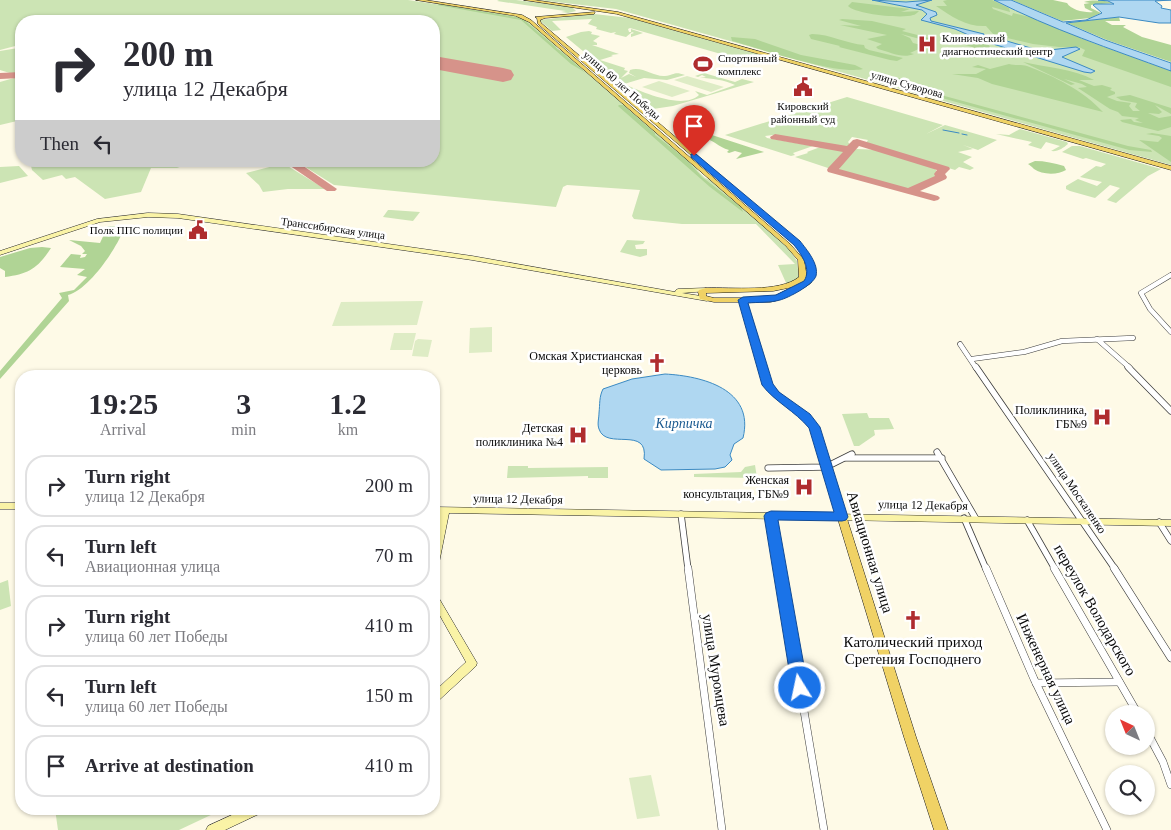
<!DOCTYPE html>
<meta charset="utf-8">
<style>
body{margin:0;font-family:Georgia,serif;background:#f2f2f3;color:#2b2b33;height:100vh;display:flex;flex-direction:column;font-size:19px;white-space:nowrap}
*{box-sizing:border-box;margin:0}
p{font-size:16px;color:#7c7c81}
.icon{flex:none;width:28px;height:28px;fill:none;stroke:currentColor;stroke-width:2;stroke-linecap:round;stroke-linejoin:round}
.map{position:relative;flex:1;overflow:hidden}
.sheet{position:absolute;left:15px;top:370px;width:425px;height:445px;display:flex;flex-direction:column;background:#fff;border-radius:20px;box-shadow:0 1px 4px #0004}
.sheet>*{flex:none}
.banner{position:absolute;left:15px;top:15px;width:425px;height:152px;border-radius:20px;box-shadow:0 1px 4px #0004;background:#fff;color:#2b2b33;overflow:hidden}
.needle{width:32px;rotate:317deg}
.buttons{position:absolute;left:1105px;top:705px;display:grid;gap:10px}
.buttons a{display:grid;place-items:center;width:50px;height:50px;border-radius:50%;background:#fff;box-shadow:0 1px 4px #0004;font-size:25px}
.pin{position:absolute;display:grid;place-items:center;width:42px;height:42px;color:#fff;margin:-51px -21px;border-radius:50% 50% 50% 0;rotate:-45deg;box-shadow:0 0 5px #0007}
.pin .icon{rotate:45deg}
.me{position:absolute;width:55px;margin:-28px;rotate:350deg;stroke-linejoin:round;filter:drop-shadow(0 0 4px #0008)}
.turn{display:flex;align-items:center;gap:18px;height:105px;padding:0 25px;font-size:22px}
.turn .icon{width:65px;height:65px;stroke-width:2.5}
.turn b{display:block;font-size:35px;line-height:42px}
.then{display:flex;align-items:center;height:48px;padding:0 25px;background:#0003;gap:10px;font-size:19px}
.eta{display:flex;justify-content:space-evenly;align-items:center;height:85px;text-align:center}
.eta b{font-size:30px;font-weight:700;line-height:35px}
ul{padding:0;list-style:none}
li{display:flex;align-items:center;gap:15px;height:62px;margin:0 10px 8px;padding:0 15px;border:2px solid #e1e1e2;border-radius:20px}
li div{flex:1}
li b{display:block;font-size:19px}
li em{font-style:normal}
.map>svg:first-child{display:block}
.green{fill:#cce4b4}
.forest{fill:#b0d495}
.pitch{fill:#deecc5}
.water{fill:#afd7f1;stroke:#3b8ac3}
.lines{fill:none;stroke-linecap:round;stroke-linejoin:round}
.stream{stroke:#3b8ac3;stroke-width:1}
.taxiway{fill:#d6938a;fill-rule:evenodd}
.runway{fill:#d6938a;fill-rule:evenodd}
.street-far2-casing{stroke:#3c3c3c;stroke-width:5.5}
.street-far1-casing{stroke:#3c3c3c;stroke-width:7}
.street-casing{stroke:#3c3c3c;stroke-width:8}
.secondary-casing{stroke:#2b2b2b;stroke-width:1}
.primary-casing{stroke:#1a1a1a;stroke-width:1}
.street-far2{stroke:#fff;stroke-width:4.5}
.street-far1{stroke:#fff;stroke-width:5.5}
.street{stroke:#fff;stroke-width:7}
.secondary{fill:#faf3a6;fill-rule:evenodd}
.primary{fill:#f0d265;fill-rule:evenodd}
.route{fill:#1a73e8;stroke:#114b97}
.labels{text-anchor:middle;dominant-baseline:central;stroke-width:5;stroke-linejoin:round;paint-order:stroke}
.far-poi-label{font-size:11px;fill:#090909;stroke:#fff;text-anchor:start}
.far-street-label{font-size:11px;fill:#090909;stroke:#fff}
.poi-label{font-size:12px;fill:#090909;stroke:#fff;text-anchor:end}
.street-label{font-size:12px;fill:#090909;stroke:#fff}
.water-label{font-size:14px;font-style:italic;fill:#1c5b91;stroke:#fff}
.near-street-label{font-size:15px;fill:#090909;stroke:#fff}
.near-poi-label{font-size:15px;fill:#090909;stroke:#fff}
</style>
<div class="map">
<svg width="1171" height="830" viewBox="0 0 1171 830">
<rect width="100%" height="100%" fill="#fefae7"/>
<g class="green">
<polygon points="0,0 408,0 515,16 528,21 555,44 557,49 563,51 698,169 697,170 705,178 711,180 789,249 797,261 799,278 787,285 778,265 795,264 756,224 682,224 634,219 632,216 640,190 567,185 563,187 556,207 334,185 296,161 434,161 434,21 21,21 21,41 18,43 19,45 0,50"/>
<polygon points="499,0 516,0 572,7 576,11 568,13 561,12 566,11 558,10 497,1"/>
<path d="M539 0H994C1051 29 1111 49 1171 71V165L616 9Z"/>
<polygon points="594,14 630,18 776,59 756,64 630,28 628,29 629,32 631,32 631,29 643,33 631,37 631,34 634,33 632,32 626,37 614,34 616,32 611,33 596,29 597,27 588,24 592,19 552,21 561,30 552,31 539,20"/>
<path d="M589 31 592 32 591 34 600 36 593 41 597 43V45H592L619 54 611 55 613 56 600 60 625 68 624 70 628 71 621 78 629 74 636 77 629 73 630 70C643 66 653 77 665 76 675 75 674 71 685 75L667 80 644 78 624 84C638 90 682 111 699 95L695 91 707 95 735 85C724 80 712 78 700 78L706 77 702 75 698 77 695 76 704 73 735 82 742 79 754 82 673 106 653 109 566 37 581 32Z"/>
<polygon points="18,48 21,48 21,74 13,74 0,70 0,51"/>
<polygon points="21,76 21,115 17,121 0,125 0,82"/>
<polygon points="847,97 943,125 926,134 945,125 997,140 978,150 963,145 973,149 958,152 972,157 963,162 974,168 970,170 959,167 955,170 869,144 866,143 868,140 852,137 848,142 852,147 846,149 773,135 765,136 767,138 813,146 793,153 795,155 791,156 725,135"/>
<path d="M1020 129 1067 142 1068 144C1063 148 1058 152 1051 151L1060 146 1046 142 1041 149 1028 145 1032 142 996 134 1009 135Z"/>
<polygon points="823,146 846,152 831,169 795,157 808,153 807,152"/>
<polygon points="1072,146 1080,146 1161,169 1148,176 1116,203 1107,200 1120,188 1110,185 1095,198 1070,191 1066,189 1066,186 1078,179 1097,186 1102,182 1080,177 1096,166 1101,167 1106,164 1086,158 1083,159 1062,152"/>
<polygon points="857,149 882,150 935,168 939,177 909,191 880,184 840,171 839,167 853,150"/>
<polygon points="30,161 196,161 177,168 151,168 141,192 105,199 75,177 66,179 62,175 43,180 32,170"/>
<polygon points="281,164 286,165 325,189 288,189 263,192 259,185 246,173"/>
<polygon points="19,166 28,176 0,183 0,167"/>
<polygon points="388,210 391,210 420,212 413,221 383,217"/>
<polygon points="627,240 645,241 643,244 635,245 636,249 647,249 647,255 640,257 620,252"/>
<polygon points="867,413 869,418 889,418 894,429 874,430 875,435 859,446 854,446 842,414"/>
<polygon points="755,465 757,478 694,477 694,474 741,472 745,467"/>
<polygon points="508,466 528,466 528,468 608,467 608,478 588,478 588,476 507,478"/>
<polygon points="8,580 11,606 0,610 0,583"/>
<polygon points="55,809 212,809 213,814 179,830 58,830"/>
</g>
<g class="forest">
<path d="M947 0H992L1009 8 1010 12 992 7 993 9 1012 16 1013 13 1030 17 1093 43 1171 71V87L1082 56 1085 50 1079 47H1059L1033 44 994 35 986 26C967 27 952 17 936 6H947L943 1Z"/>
<path d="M1012 0H1053L1067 3C1071 10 1085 13 1093 12L1085 8 1084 4 1090 3 1084 2C1091 0 1104 0 1112 3L1091 5V8L1101 13 1090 18 1062 21Z"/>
<path d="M852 2 910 9 901 12 919 11C917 13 915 15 913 15 902 19 855 14 848 6Z"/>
<polygon points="439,4 522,18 586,73 571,64 521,20 437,5"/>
<polygon points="1119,17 1120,21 1105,21 1112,25 1126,25 1123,27 1142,37 1171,45 1171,62 1107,40 1067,23"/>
<path d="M842 19 872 21 906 29 902 31 933 39H920L901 34 910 38 913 43 925 46 910 53 914 54C902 59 890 52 878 49L876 47 882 44 867 39 887 35 840 25 861 26 839 20Z"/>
<path d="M812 34C830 34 847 44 864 45L865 48 869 50 903 58 897 61 890 60 839 47 840 46 811 39 809 35Z"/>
<path d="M731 37 755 39 801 55 855 65 863 69C837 75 761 49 732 41Z"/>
<polygon points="960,39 971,39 989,45 991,50 1007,50 1018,57 1006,56 1018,60 951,41"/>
<path d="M1023 62C1045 67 1074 69 1094 80H1079L1094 86 1102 85 1112 88 1110 90 1115 92V94L1107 97 1117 101 1131 103 1129 106 1133 111H1140L1135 107 1137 103 1121 100 1116 97 1130 95 1171 108V114L1155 105 1162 112 1159 114 1148 113 1159 118 1171 116V127L1158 131 1122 122 1120 120 1131 119 1134 122 1143 123 1135 120 1139 118 1122 116 1118 112 1110 109 1078 88 1087 87 1082 84 1064 79 1075 84 1071 85Z"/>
<path d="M1009 64C1015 66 1022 64 1027 66 1054 76 1084 91 1103 112L992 84 978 78 952 74H976L986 69 972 67 978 65 990 69Z"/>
<polygon points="879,74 903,79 900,82 930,92 1128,146 1151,150 1152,152 1129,150 906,88 880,79"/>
<polygon points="619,105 623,105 655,133 655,135 686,159 702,177 741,207 743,212 710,187 618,106"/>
<polygon points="1152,133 1171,136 1171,162 1139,140 1158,142 1162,138 1159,136 1146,134"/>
<path d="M712 135 715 136 764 152 736 159 742 153 735 151 729 153 727 152 729 150C718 147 713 139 703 138Z"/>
<path d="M1035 161C1045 161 1054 163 1064 166L1066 170C1058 175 1042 175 1034 169 1032 167 1030 165 1028 164Z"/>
<path d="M108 226H122L123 231C115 251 88 290 68 295L69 301 0 379V371L62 298 59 293 74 290 87 277 77 275 85 269 60 267 71 254 81 255 80 258 85 257 87 254H82L85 251 81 246 69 240 100 243Z"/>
<path d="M42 247 51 248C38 268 29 274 5 277V271L0 268V257L30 248Z"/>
</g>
<g class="pitch">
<polygon points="687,76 724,87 711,92 674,80"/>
<polygon points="659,81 690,91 672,97 642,87"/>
<polygon points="423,301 417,325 332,326 341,302"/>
<polygon points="492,327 492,352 469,353 470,328"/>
<polygon points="394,333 416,333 412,350 390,350"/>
<polygon points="418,339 432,340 428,357 412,356 415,341"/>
<polygon points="651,775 660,816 637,819 629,778"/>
</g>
<g class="water">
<polygon points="872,0 906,2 932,0 916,5 936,12 937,15 930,18 931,21 984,34 984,36 973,37 955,29 921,20 927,14 922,10"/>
<path d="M994 0H1011L1063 22 1086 20 1102 13 1093 5 1095 4H1114L1108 1 1098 0H1171L1155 1 1162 6 1161 8 1171 10V23H1159L1119 17 1066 23 1105 40 1171 63V71C1111 49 1051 29 994 0Z"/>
<polygon points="985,37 993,37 1041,51 1076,47 1080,49 1062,57 1095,71 1091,73 1084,72 980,40"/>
<path d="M665 374C702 376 755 389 743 438L734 444 730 455 732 460 725 467 715 469 661 470 644 459C649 425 606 451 599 429 597 424 599 418 599 413 600 404 599 397 603 389L632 379Z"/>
</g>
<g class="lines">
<g class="stream">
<polyline points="943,130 959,133"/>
<polyline points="962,134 967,135"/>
</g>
<g class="taxiway">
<polygon points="21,72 21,78 0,79 0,73"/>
<path d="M775 134 847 146 853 140 857 139 949 167 950 169 945 174 947 177 946 179 920 191 938 196 940 198 938 200 934 201 828 172 827 170 828 168 843 152 771 139 770 137ZM859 146 937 170 934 174 935 176 908 188 839 169Z"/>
<polygon points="283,161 296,161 337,189 335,191 327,191"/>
</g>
<polygon class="runway" points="434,56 503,68 511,70 514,75 511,80 503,82 434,69"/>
<g class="street-far2-casing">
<g id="street-far2">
<polyline points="1171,275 1141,293 1150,309 1171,332"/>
<polyline points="1097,339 1130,368"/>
<polyline points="960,344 976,368"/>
<polyline points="972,359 1024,352 1062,341 1133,338"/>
</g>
</g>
<g class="street-far1-casing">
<g id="street-far1">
<polyline points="976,367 1115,569"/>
<polyline points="1128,367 1171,411"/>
<polyline points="937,452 976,519"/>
<polyline points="846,458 942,458"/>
<polyline points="768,468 826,467 852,454"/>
<polyline points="681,514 688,569"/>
<polyline points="771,516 780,569"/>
<polyline points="964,518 986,569"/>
<polyline points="1027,520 1055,569"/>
<polyline points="1159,522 1171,541"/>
</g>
</g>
<g class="street-casing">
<g id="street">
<polyline points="688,568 722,830"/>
<polyline points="780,568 824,830"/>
<polyline points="986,568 1034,679 1107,830"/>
<polyline points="1054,568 1138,714"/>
<polyline points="1114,568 1171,658"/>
<polyline points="1036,683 1119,682"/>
<polyline points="1146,730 1163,762 1171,785"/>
</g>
</g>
<g class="secondary-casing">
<g id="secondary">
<polygon points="148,213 178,214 472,256 675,292 676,290 678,289 706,288 709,290 708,291 682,293 707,297 710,299 707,301 472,260 178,218 148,217 100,222 0,255 0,251 97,219"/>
<rect x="0" y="503" width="21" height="6"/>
<polygon points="434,507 1171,520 1171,526 449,513 439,563 437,565 434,566 434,543 440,513 434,513"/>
<polygon points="434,593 437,595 477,663 476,666 438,701 434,702 434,692 466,662 434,605"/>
<polygon points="245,809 263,809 261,813 225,830 206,830 208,826"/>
</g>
</g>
<g class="primary-casing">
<g id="primary">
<path d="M416 0H425L522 15 531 20 790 244 804 260 807 278C810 265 803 254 795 244L538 24 537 18 535 17 595 12 594 14 545 18 540 20 541 23 799 242 810 256 815 266 814 277 811 283 805 287 775 301 770 302H747L772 385C785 402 806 409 818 427L916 737 948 830H934L904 737 810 427 801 417 775 398 764 385 740 302H714L700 299 698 292 699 290 706 288C732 287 779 293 799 277L798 260 786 246 529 22 516 16ZM793 287 770 298H714L706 296V293L773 291Z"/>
<polygon points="524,0 534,0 618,12 1171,166 1171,170 617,14"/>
</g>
</g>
<use href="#street-far2" class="street-far2"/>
<use href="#street-far1" class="street-far1"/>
<use href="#street" class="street"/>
<use href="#secondary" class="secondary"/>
<use href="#primary" class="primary"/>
</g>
<path class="route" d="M691 154H696L800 241C807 250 819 264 816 276 813 285 788 298 780 300 770 303 758 302 748 303L773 384 779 392 810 414 820 427 848 517 846 520 842 521 778 520 808 688 806 693 800 694 795 693 792 688 764 516 766 513 771 511 834 512 809 428C795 411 775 402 762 385L738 300 743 297 776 295 804 281C812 269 801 254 794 245L691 157Z"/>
<defs>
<g id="hospital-bare" transform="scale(1.5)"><path d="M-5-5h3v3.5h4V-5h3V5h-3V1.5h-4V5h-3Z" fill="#af2c2e" stroke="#fff" stroke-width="2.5" paint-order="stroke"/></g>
<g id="stadium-bare" transform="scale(1.5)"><path d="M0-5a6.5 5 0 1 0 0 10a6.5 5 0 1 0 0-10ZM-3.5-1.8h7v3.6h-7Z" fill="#af2c2e" stroke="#fff" stroke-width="2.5" paint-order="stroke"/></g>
<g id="civic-bare" transform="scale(1.5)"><path d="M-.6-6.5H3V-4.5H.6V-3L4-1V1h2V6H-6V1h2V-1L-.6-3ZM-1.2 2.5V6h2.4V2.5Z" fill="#af2c2e" stroke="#fff" stroke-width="2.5" paint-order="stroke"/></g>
<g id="church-bare" transform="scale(1.5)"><path d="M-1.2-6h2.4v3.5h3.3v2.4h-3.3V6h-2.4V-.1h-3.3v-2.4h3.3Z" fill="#af2c2e" stroke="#fff" stroke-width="2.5" paint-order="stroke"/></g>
</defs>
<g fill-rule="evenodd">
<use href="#hospital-bare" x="927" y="44"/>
<use href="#stadium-bare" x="703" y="64"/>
<use href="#civic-bare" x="803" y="87"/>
<use href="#civic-bare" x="198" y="230"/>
<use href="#church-bare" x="657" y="363"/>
<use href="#hospital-bare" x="1102" y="417"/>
<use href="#hospital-bare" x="578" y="435"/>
<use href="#hospital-bare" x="804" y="487"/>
<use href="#church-bare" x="913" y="620"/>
</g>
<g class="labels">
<g class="far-poi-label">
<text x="942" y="38">Клинический<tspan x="942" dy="13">диагностический центр</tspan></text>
<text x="718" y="58">Спортивный<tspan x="718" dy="13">комплекс</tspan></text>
<text x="803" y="106" text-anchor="middle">Кировский<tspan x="803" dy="13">районный суд</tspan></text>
<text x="183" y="230" text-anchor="end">Полк ППС полиции</text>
</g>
<g class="far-street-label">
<text transform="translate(907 84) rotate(16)">улица Суворова</text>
<text transform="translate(622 85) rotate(41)">улица 60 лет Победы</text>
<text transform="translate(333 228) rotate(8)">Транссибирская улица</text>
</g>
<g class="poi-label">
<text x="642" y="356">Омская Христианская<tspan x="642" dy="14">церковь</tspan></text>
<text x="1087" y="410">Поликлиника,<tspan x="1087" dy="14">ГБ№9</tspan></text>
<text x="563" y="428">Детская<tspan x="563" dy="14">поликлиника №4</tspan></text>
<text x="789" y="480">Женская<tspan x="789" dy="14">консультация, ГБ№9</tspan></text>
</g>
<g class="street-label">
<text transform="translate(1077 493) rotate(56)">улица Москаленко</text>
<text transform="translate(518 499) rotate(1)">улица 12 Декабря</text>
<text transform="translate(923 505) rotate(1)">улица 12 Декабря</text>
</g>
<g class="water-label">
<text x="684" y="423">Кирпичка</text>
</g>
<g class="near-street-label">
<text transform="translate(870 552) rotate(73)">Авиационная улица</text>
<text transform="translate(1095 610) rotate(60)">переулок Володарского</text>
<text transform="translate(1046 669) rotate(65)">Инженерная улица</text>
<text transform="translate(716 670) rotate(81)">улица Муромцева</text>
</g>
<g class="near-poi-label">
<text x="913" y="642">Католический приход<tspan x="913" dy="17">Сретения Господнего</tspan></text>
</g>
</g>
</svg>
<div class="buttons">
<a><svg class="needle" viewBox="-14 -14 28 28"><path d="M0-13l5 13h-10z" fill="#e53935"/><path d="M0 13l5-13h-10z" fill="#7c7c81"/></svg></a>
<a><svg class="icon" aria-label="search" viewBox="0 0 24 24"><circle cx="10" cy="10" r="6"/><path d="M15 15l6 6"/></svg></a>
</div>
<div class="pin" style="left:694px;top:156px;background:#d93025"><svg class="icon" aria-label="arrive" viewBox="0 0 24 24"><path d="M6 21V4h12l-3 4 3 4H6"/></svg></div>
<svg class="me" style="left:800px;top:688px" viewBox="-20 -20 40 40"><circle r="17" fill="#1a73e8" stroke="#fff" stroke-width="3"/><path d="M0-11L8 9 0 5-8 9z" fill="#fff"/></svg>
<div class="banner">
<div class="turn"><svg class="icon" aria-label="right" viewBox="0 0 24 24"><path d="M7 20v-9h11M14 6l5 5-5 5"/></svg><div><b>200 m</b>улица 12 Декабря</div></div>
<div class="then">Then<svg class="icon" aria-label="left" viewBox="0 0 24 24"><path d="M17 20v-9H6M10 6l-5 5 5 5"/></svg></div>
</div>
<section class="sheet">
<div class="eta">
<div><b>19:25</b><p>Arrival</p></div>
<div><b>3</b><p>min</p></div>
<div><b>1.2</b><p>km</p></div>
</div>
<ul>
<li><svg class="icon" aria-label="right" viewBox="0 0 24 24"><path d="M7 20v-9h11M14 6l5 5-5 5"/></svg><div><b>Turn right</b><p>улица 12 Декабря</p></div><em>200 m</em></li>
<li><svg class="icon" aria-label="left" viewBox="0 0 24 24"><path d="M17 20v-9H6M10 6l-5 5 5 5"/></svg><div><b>Turn left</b><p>Авиационная улица</p></div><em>70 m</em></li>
<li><svg class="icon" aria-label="right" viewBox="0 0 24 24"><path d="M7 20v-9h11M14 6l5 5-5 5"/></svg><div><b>Turn right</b><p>улица 60 лет Победы</p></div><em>410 m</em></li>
<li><svg class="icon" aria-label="left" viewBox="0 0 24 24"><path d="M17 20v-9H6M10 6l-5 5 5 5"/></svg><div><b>Turn left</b><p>улица 60 лет Победы</p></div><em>150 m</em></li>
<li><svg class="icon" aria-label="arrive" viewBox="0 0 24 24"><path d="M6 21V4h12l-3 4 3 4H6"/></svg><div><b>Arrive at destination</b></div><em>410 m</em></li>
</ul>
</section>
</div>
